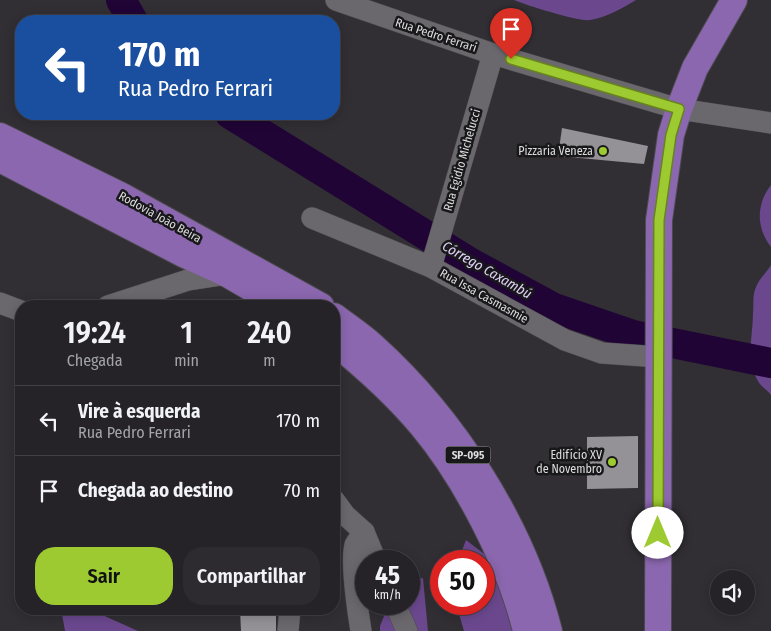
<!DOCTYPE html>
<html lang="pt">
<meta charset="utf-8">
<style>
body{margin:0;font-family:"Fira Sans Condensed",sans-serif;background:#2d2b2f;color:#f1f3f6;height:100vh;display:flex;flex-direction:column;font-size:19px;white-space:nowrap}
*{box-sizing:border-box;margin:0}
p{font-size:16px;color:#a3a4a7}
.icon{flex:none;width:28px;height:28px;fill:none;stroke:currentColor;stroke-width:2;stroke-linecap:round;stroke-linejoin:round}
.map{position:relative;flex:1;overflow:hidden}
.panel{position:absolute;left:15px;top:300px;width:325px;height:315px;display:flex;flex-direction:column;background:#252327;border-radius:20px;box-shadow:0 2px 12px #0003,0 0 0 1px #424044}
.panel>*{flex:none}
.banner{position:absolute;left:15px;top:15px;width:325px;height:105px;border-radius:20px;box-shadow:0 2px 12px #0003,0 0 0 1px #424044;background:#1a4fa0;color:#fff;overflow:hidden}
.buttons{position:absolute;left:710px;top:570px;display:grid;gap:10px}
.buttons a{display:grid;place-items:center;width:45px;height:45px;border-radius:50%;background:#252327;box-shadow:0 2px 12px #0003,0 0 0 1px #424044;font-size:25px}
.speed{position:absolute;left:355px;top:550px;display:flex;gap:10px;font-size:25px;font-weight:700;text-align:center}
.speed>*{display:grid;place-content:center;width:65px;height:65px;border-radius:50%;background:#252327;box-shadow:0 2px 12px #0003,0 0 0 1px #424044;line-height:1}
.speed small{font-size:12px;font-weight:400}
.speed .limit{border:8px solid #d22;background:#fff;color:#111}
.pin{position:absolute;display:grid;place-items:center;width:42px;height:42px;color:#fff;margin:-51px -21px;border-radius:50% 50% 50% 0;rotate:-45deg;box-shadow:0 0 5px #0007}
.pin .icon{rotate:45deg}
.me{position:absolute;width:55px;margin:-28px;rotate:0deg;stroke-linejoin:round;filter:drop-shadow(0 0 4px #0008)}
.turn{display:flex;align-items:center;gap:18px;height:105px;padding:0 20px;font-size:22px}
.turn .icon{width:65px;height:65px;stroke-width:2.5}
.turn b{display:block;font-size:35px;line-height:42px}
.eta{display:flex;justify-content:space-evenly;align-items:center;height:85px;text-align:center}
.eta b{font-size:30px;font-weight:600;line-height:35px}
.action{display:flex;gap:10px;margin-top:auto;padding:10px 20px}
.action a{flex:1;height:58px;border-radius:20px;background:#9dca30;color:#111;font-size:20px;font-weight:600;line-height:58px;text-align:center}
.action a+a{background:#2d2b2f;color:#f1f3f6}
ul{padding:0;list-style:none}
li{display:flex;align-items:center;gap:15px;height:70px;padding:0 20px;border-top:1px solid #424044}
li div{flex:1}
li b{display:block;font-size:19px}
li em{font-style:normal}
.map>svg:first-child{display:block}
.forest{fill:#6b488e}
.lines{fill:none;stroke-linecap:round;stroke-linejoin:round}
.river{stroke:#200436;stroke-width:30}
.building{fill:#949197}
.minor-casing{stroke:#4c4a4e;stroke-width:22}
.major-casing{stroke:#4c4a4e;stroke-width:28}
.minor{stroke:#6a686d;stroke-width:21}
.major{stroke:#8b67af;stroke-width:26}
.route-casing{stroke:#66831f;stroke-width:12}
.route{stroke:#9dca30;stroke-width:9}
.poi-dot{fill:#9dca30;stroke:#18181a;stroke-width:2}
.labels{text-anchor:middle;dominant-baseline:central;stroke-width:5;stroke-linejoin:round;paint-order:stroke}
.shield{fill:#18181a;stroke:#a2a1a4;stroke-width:1}
.shield-label{font-size:11px;font-weight:bold;fill:#dddcdf}
.street-label{font-size:12px;fill:#dddcdf;stroke:#18181a}
.poi-label{font-size:12px;fill:#dddcdf;stroke:#18181a;text-anchor:end}
.water-label{font-size:14px;font-style:italic;fill:#e2d0f8;stroke:#18181a}
</style>
<div class="map">
<svg width="771" height="631" viewBox="0 0 771 631">
<rect width="100%" height="100%" fill="#312f34"/>
<g class="forest">
<path d="M514 0H636C621 9 607 17 590 20 579 22 526 5 514 0Z"/>
<path d="M771 185V247C756 228 756 204 771 185Z"/>
<path d="M771 265V395C767 389 761 387 758 381 745 359 753 337 753 313 754 304 752 296 756 287 759 279 767 272 771 265Z"/>
<polygon points="466,540 513,576 527,631 464,631 456,604 484,604 484,561 458,561"/>
<polygon points="423,578 428,631 380,631 380,626 389,604 409,604 409,580"/>
<polygon points="58,609 89,609 138,631 65,631 62,614"/>
</g>
<g class="lines">
<g class="river">
<polyline points="121,0 133,21"/>
<polyline points="230,114 471,263 554,308 633,335 771,363"/>
</g>
</g>
<g class="building">
<polygon points="562,128 648,146 644,164 558,156"/>
<polygon points="638,436 638,488 587,489 587,437"/>
<polygon points="240,609 276,609 276,631 241,631"/>
</g>
<g class="lines">
<g class="minor-casing">
<g id="minor">
<polyline points="336,0 493,54 679,109 771,123"/>
<polyline points="312,218 431,267 565,340 602,353 659,357"/>
<polyline points="431,267 493,54"/>
<polyline points="0,303 21,311"/>
<polyline points="108,306 188,280 227,274"/>
<polyline points="334,500 345,515 364,532 376,561"/>
<polyline points="395,604 407,631"/>
<polyline points="288,631 290,609"/>
<path d="M361 631C358 612 350 563 355 545 357 541 361 536 364 532"/>
</g>
</g>
<g class="major-casing">
<g id="major">
<polyline points="0,136 124,197 321,306"/>
<polyline points="0,159 185,255 227,274 282,306"/>
<path d="M334 316C347 326 361 335 373 346 454 419 522 525 549 631"/>
<path d="M334 342C365 367 396 395 422 426 466 479 510 564 526 631"/>
<polyline points="658,631 659,220 671,135 679,109 695,68 734,0"/>
</g>
</g>
<use href="#minor" class="minor"/>
<use href="#major" class="major"/>
</g>
<g class="lines">
<g class="route-casing">
<polyline id="route" points="511,59 679,109 671,135 659,220 658,533"/>
</g>
<use href="#route" class="route"/>
</g>
<g class="poi-dot">
<circle cx="603" cy="151" r="5"/>
<circle cx="612" cy="462" r="5"/>
</g>
<g class="labels">
<rect class="shield" x="445.5" y="446.5" width="45" height="17" rx="4"/>
<g class="shield-label">
<text x="468" y="455">SP-095</text>
</g>
<g class="street-label">
<text transform="translate(436 35) rotate(18)">Rua Pedro Ferrari</text>
<text transform="translate(462 160) rotate(-74)">Rua Egidio Michelucci</text>
<text transform="translate(160 217) rotate(29)">Rodovia João Beira</text>
<text transform="translate(484 296) rotate(29)">Rua Issa Casmasmie</text>
</g>
<g class="poi-label">
<text x="593" y="151">Pizzaria Veneza</text>
<text x="602" y="455">Edifício XV<tspan x="602" dy="14">de Novembro</tspan></text>
</g>
<g class="water-label">
<text transform="translate(487 270) rotate(30)">Córrego Caxambú</text>
</g>
</g>
</svg>
<div class="buttons">
<a><svg class="icon" aria-label="sound" viewBox="0 0 24 24"><path d="M4 9h4l5-4v14l-5-4H4zM17 9q2 3 0 6"/></svg></a>
</div>
<div class="speed"><div>45<small>km/h</small></div><div class="limit">50</div></div>
<div class="pin" style="left:511px;top:59px;background:#d93025"><svg class="icon" aria-label="arrive" viewBox="0 0 24 24"><path d="M6 21V4h12l-3 4 3 4H6"/></svg></div>
<svg class="me" style="left:658px;top:533px" viewBox="-20 -20 40 40"><circle r="19" fill="#fff"/><path d="M0-13L10 11 0 6-10 11z" fill="#9dca30"/></svg>
<div class="banner">
<div class="turn"><svg class="icon" aria-label="left" viewBox="0 0 24 24"><path d="M17 20v-9H6M10 6l-5 5 5 5"/></svg><div><b>170 m</b>Rua Pedro Ferrari</div></div>
</div>
<section class="panel">
<div class="eta">
<div><b>19:24</b><p>Chegada</p></div>
<div><b>1</b><p>min</p></div>
<div><b>240</b><p>m</p></div>
</div>
<ul>
<li><svg class="icon" aria-label="left" viewBox="0 0 24 24"><path d="M17 20v-9H6M10 6l-5 5 5 5"/></svg><div><b>Vire à esquerda</b><p>Rua Pedro Ferrari</p></div><em>170 m</em></li>
<li><svg class="icon" aria-label="arrive" viewBox="0 0 24 24"><path d="M6 21V4h12l-3 4 3 4H6"/></svg><div><b>Chegada ao destino</b></div><em>70 m</em></li>
</ul>
<div class="action"><a>Sair</a><a>Compartilhar</a></div>
</section>
</div>
